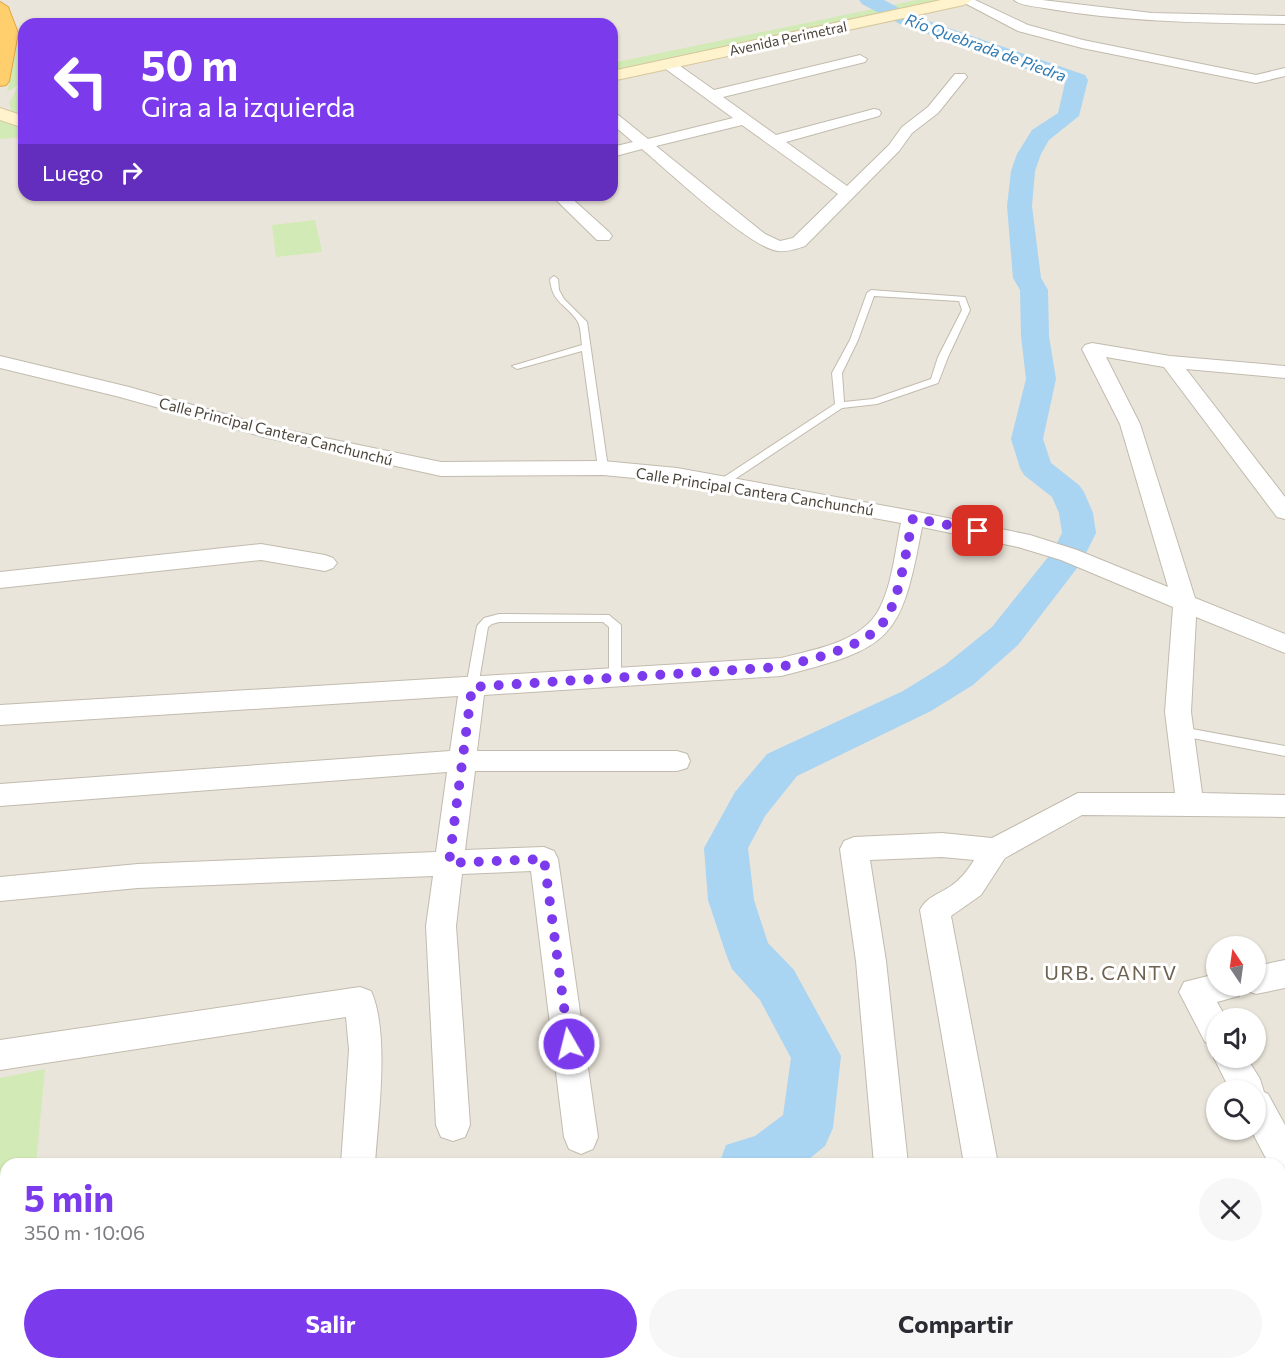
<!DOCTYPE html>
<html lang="es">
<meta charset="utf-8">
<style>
body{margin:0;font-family:Commissioner,sans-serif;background:#f7f7f7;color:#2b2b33;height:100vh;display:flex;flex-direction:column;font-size:22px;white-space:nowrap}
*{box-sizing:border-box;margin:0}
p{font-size:20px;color:#7c7c81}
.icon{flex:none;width:33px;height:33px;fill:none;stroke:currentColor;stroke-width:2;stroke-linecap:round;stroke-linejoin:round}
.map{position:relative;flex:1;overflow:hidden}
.side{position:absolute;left:0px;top:1158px;width:1286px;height:212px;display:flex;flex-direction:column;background:#fff;border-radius:18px 18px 0 0;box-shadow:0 2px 4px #0004}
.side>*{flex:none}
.top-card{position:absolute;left:18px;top:18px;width:600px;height:183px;border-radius:18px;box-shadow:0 2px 4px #0004;background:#7c3aed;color:#fff;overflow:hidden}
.needle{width:39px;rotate:347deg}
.controls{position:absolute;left:1206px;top:936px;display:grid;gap:12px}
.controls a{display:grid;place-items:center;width:60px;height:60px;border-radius:50%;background:#fff;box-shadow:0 2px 4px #0004;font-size:30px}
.pin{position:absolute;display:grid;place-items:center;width:51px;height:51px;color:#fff;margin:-26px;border-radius:12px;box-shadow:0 3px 9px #0006}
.me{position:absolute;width:66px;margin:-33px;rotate:352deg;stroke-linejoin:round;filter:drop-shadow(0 0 4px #0008)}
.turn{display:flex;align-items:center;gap:21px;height:126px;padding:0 24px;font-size:27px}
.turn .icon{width:78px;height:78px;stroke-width:2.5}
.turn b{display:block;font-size:42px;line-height:51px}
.then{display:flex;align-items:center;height:57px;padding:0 24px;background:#0003;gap:12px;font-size:22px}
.round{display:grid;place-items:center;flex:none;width:63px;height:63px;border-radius:32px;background:#f7f7f7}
.summary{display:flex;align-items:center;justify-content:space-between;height:102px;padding:0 24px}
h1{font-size:36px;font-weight:700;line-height:45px;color:#7c3aed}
.action{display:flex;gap:12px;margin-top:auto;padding:12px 24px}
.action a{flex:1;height:69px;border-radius:36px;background:#7c3aed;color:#fff;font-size:24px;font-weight:700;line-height:69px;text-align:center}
.action a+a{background:#f7f7f7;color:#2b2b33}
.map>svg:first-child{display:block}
.residential{fill:#eae5da;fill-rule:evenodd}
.green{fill:#d2eab5}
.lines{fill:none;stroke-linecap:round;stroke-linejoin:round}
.river{fill:#a9d4f2;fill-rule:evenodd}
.lane-casing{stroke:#c2bbae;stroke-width:2}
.street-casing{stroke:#c2bbae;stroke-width:2}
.secondary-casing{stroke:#d6c79b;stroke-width:2}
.highway-casing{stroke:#e0a43c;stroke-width:2}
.lane{fill:#fff;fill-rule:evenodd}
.street{fill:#fff;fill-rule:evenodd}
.secondary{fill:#fff3cd;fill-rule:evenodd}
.highway{fill:#ffcf6e;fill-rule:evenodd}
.route{stroke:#7c3aed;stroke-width:10;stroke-dasharray:0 18}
.labels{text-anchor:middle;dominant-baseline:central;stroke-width:6;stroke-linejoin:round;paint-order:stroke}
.far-street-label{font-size:14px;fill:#4b4439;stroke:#fff}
.street-label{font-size:15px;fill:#4b4439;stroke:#fff}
.water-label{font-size:16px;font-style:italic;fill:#2e7ab2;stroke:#fff}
.near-neighbourhood-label{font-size:20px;letter-spacing:1.5px;fill:#6e6250;stroke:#fff}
</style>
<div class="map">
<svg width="1285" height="1369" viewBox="0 0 1285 1369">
<rect width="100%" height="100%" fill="#f6f3ec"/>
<path class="residential" d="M0 0H1285V1369H0ZM24 24H612V195H24ZM1216 946H1256V986H1216ZM1216 1018H1256V1058H1216ZM1216 1090H1256V1130H1216ZM6 1164H1280V1364H6Z"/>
<g class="green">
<polygon points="917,0 964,0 612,76 612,63"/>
<polygon points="18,42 24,42 20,83 24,83 24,117 12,112 9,103 19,85 7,92"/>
<polygon points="0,120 24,125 24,137 0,139"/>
<polygon points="315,220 322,252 276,257 272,225"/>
<polygon points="45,1069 36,1164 6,1164 6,1185 0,1187 0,1078"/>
</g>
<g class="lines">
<g class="river">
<polygon points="859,0 884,0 914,16 1085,75 1088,80 1079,116 1049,140 1041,154 1035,171 1032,206 1041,278 1048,290 1049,336 1056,379 1043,439 1051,463 1079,485 1084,492 1093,513 1096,533 1081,563 1018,645 973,685 931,711 797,776 765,816 748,848 754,900 768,943 794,970 841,1056 833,1128 825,1146 803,1164 719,1164 726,1145 755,1136 783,1115 791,1058 760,1000 732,969 726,954 708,900 704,848 735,792 767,754 903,691 945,665 992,627 1053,551 1062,533 1059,513 1052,497 1024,475 1020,468 1011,439 1026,379 1021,336 1020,290 1013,278 1007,206 1011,171 1017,154 1032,130 1058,113 1065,83 900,24 862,4"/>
<polygon points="327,1364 396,1364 394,1369 325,1369"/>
</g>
<g class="lane-casing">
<g id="lane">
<path d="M554 276 558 279 559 290 564 299 587 322 608 468 607 470H599L598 468 582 351 517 369 512 366 582 345C581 339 581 328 578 322 567 304 552 304 550 279Z"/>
<path d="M871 290 965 297 970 310 948 357 938 383 877 404 842 408 726 485H718V481L835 404 832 373 850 340 867 293ZM874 296 959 301 962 310 938 357 931 379 873 399 844 402 842 373 858 340Z"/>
<polygon points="499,614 609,615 621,625 621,679 615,683 609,679 609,627 603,622 499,622 492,624 488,627 478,687 472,691 468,690 466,687 477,626 484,618"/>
<polygon points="1181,727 1285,746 1285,756 1177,735 1175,732 1177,729"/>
</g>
</g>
<g class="street-casing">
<g id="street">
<polygon points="959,0 975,0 1028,25 1083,40 1256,75 1285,68 1285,76 1256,83 1082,48 1018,31"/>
<path d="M1014 0H1042L1152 13 1285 16V24C1205 23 1124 22 1044 8 1035 6 1021 6 1014 0Z"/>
<path d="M860 55 867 59 865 62 723 97 776 135 874 109 879 110 881 113 879 116 786 142 847 186 889 145 902 127 928 107 955 74H965L967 77 938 113 912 133 899 151 805 246C796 249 788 252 778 251 750 248 668 171 642 149L612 157V147L633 142 612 124V113L617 114 648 139 733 118 663 67 661 64 663 61H673L714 90ZM742 125 838 194 793 238 780 241 765 234 656 146Z"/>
<polygon points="551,195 568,195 609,232 612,236 609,240 597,240"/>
<path d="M1092 343 1170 356 1285 366V378L1186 369 1285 497V519L1277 517 1164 367 1106 357 1140 424 1195 598 1285 634V653L1196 617 1191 712 1202 793 1285 795V817L1082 815 1005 858 981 895 951 916 998 1164H964L920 910C926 897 939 894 951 886 961 879 968 870 974 860L942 857 870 860 886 961 908 1164H874L856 961 840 849 844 841 854 837 942 833 992 838 1078 793H1175L1165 712 1173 607 1061 560 1018 547 922 527C901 640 892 648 781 676L484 695 477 751H677L687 754 690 761 687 768 677 771H475L465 850 544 847 554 851 558 859 598 1137 593 1149 581 1154 569 1149 564 1137 531 871 462 874 456 926 470 1125 465 1137 453 1141 441 1137 436 1125 426 926 433 876 138 888 0 901V877L138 864 436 852 447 772 0 806V784L450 751 458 696 0 725V705L781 658C812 650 858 643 877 613 892 588 895 551 901 523L677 482 603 475 441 476 264 437 116 396 0 368V356L129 387 267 426 441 462 603 461 677 468 913 511 1030 535 1077 550 1168 587 1120 424 1082 349 1085 345Z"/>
<polygon points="261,544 325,555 333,558 337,563 333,568 325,571 261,560 0,588 0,572"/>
<polygon points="1285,960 1285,988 1256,994 1245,990 1243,986 1239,996 1217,1002 1226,1018 1216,1018 1216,1047 1205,1042 1179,992 1184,982 1216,974 1216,986 1256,986 1256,966"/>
<path d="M360 987 371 991C390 1033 378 1117 375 1164H341L349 1050 346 1017 0 1070V1040Z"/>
<polygon points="1216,1052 1216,1058 1247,1058 1260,1079 1264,1092 1268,1094 1285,1125 1285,1177 1280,1175 1280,1164 1269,1164 1251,1130 1256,1130 1256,1090 1230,1090 1214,1058"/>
<polygon points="6,1331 6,1364 19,1364 0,1369 0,1332"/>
<polygon points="635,1364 673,1364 674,1369 636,1369"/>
<polygon points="892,1364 930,1364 931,1369 893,1369"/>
</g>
</g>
<g class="secondary-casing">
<g id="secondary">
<polygon points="941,0 972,0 964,5 612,81 612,71"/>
<polygon points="0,108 24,116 24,128 0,120"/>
</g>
</g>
<g class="highway-casing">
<polygon id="highway" points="0,2 8,7 18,33 9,81 6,85 0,86"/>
</g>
<use href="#lane" class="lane"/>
<use href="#street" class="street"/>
<use href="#secondary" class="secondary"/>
<use href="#highway" class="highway"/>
</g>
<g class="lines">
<path class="route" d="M569 1044 544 859 449 863 472 687 781 667C811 659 866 648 885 620 900 598 907 545 913 518L978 531"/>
</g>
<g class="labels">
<g class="far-street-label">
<text transform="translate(788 38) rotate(-12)">Avenida Perimetral</text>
</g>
<g class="street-label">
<text transform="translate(276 431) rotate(14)">Calle Principal Cantera Canchunchú</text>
<text transform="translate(755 491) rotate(9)">Calle Principal Cantera Canchunchú</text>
</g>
<g class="water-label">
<text transform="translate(986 47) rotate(20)">Río Quebrada de Piedra</text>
</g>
<g class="near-neighbourhood-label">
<text x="1111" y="972">URB. CANTV</text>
</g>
</g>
</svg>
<div class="controls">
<a><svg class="needle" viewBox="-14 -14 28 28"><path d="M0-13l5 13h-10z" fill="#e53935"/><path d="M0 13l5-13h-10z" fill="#7c7c81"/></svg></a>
<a><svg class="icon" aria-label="sound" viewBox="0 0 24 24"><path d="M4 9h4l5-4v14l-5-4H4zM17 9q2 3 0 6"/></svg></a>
<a><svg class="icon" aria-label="search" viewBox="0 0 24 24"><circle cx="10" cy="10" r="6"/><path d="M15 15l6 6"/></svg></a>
</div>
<div class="pin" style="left:978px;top:531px;background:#d93025"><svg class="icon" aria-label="arrive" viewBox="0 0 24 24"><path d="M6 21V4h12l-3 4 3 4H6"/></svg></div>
<svg class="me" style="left:569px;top:1044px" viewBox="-20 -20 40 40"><circle r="17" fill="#7c3aed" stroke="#fff" stroke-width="3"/><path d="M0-11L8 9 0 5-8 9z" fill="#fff"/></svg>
<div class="top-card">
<div class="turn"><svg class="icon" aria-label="left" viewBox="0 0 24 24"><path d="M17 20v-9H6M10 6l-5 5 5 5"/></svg><div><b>50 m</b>Gira a la izquierda</div></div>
<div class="then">Luego<svg class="icon" aria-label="right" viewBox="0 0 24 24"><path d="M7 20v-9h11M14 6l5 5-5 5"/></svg></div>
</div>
<section class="side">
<div class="summary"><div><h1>5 min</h1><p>350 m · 10:06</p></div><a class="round"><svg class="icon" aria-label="close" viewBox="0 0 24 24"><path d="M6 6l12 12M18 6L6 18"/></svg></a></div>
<div class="action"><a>Salir</a><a>Compartir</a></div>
</section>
</div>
